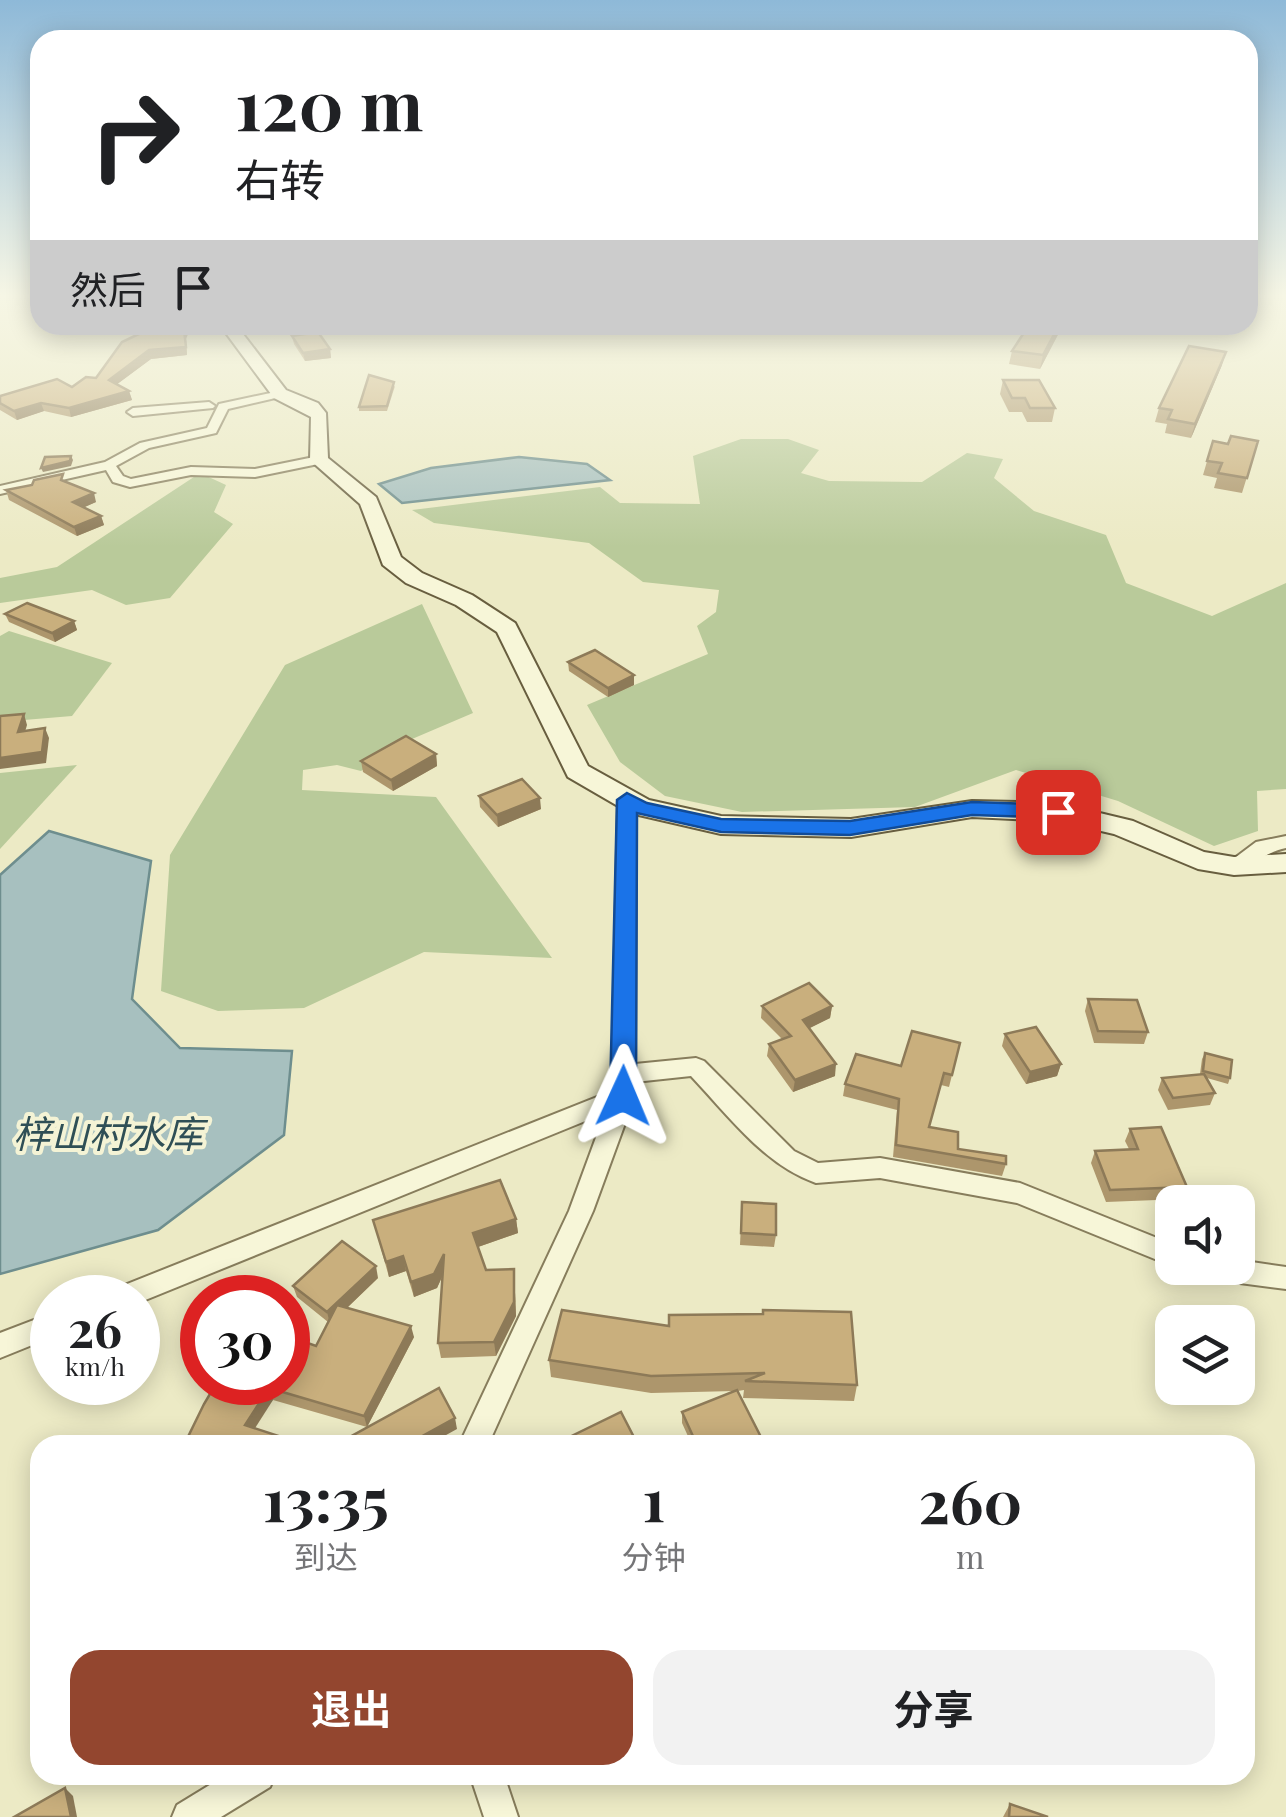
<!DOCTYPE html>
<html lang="zh">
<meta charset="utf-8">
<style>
body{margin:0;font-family:"Playfair Display","Noto Sans SC",serif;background:#f2f2f2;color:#202124;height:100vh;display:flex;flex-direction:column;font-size:38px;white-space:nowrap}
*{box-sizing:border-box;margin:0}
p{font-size:32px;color:#757577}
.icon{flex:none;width:55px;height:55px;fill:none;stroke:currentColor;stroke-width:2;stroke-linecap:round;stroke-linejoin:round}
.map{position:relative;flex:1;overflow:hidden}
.panel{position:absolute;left:30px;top:1435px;width:1225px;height:350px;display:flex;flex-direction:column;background:#fff;border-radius:30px;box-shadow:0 5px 25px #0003}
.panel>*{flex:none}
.guide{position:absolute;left:30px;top:30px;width:1228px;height:305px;border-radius:30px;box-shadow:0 5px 25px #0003;background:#fff;color:#202124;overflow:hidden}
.tools{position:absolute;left:1155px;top:1185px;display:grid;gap:20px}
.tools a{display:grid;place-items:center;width:100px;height:100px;border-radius:20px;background:#fff;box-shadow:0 5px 25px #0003;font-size:50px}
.speed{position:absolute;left:30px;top:1275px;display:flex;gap:20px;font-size:50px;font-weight:700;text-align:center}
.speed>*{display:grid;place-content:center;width:130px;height:130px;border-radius:50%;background:#fff;box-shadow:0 5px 25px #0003;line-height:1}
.speed small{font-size:25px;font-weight:400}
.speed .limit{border:15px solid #d22;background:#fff;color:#111}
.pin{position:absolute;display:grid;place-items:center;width:85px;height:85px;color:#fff;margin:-42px;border-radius:20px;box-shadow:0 5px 15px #0006}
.me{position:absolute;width:110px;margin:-55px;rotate:1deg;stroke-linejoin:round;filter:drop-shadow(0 0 8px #0008)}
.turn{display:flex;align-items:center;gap:35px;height:210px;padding:0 40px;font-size:45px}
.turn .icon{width:130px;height:130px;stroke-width:2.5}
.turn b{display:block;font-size:70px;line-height:85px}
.then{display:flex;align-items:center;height:95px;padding:0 40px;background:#0003;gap:20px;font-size:38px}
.eta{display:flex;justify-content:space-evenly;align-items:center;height:170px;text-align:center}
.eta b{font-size:60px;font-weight:700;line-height:70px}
.primary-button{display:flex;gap:20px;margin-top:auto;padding:20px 40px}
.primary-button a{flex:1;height:115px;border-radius:30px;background:#93462f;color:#fff;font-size:40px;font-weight:700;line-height:115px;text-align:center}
.primary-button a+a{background:#f2f2f2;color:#202124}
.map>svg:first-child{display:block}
.green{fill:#b9ca9a}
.water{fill:#a7c0bf;stroke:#6e8e8e;stroke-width:2.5}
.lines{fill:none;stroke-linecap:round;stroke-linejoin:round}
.street-casing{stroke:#877d5c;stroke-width:4}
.secondary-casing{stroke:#685e3f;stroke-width:4}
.street{fill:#f7f6d8;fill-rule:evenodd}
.secondary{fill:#f7f6d8;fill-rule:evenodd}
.wall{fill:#ad966c}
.shaded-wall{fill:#8d7a58}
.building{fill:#c9af7d;stroke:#8d7a58;stroke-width:2.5}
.route{fill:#1a73e8;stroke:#114b97;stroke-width:2.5}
.labels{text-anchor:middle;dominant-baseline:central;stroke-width:8;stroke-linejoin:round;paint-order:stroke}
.water-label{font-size:38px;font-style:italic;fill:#2f4f56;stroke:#f4f3d5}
</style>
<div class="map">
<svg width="1286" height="1817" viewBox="0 0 1286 1817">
<rect width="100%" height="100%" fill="#eceac5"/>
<g class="green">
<polygon points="741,439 788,439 819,450 801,473 829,481 922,482 967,453 1003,459 994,478 1034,511 1106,535 1126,583 1212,616 1286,583 1286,789 1257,791 1258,831 1214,846 1118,801 1016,770 915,807 742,812 665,796 620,762 587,705 708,654 697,626 716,612 719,590 643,582 589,543 434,523 412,510 600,487 620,503 700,504 693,456"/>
<polygon points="200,473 226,485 214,512 233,524 170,598 126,605 92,590 0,603 0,578 57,567"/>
<polygon points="422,604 473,713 405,742 361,771 337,765 303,770 302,790 436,797 552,958 424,952 304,1008 218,1011 161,991 170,855 285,665"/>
<polygon points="9,631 112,663 72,716 0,722 0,636"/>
<polygon points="77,765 0,849 0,773"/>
</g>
<g class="water">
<polygon points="519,457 587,464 610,480 402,503 379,484 431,468"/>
<polygon points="49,831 151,861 132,999 180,1048 292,1051 284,1135 158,1230 0,1274 0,875"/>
</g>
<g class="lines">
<g class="street-casing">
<g id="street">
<polygon points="280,391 286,394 284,396 228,409 216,433 149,448 116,466 123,476 131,479 191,467 255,469 319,456 323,457 323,463 255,477 191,475 130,487 113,482 106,470 0,494 0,486 105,462 140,443 207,428 219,404"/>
<polygon points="209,402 215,406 213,408 133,416 127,412 133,408"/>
<path d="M627 794 636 800 635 1064 696 1058 704 1061 794 1151 818 1163 880 1158 1020 1183 1172 1244V1266L1017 1203 880 1178 816 1183C764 1165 728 1115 691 1076L635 1082V1096L593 1211 488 1445H459L569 1211 605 1113 138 1303V1298H108L112 1290 612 1091 618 800Z"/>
<path d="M1286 836V848C1265 852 1253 866 1234 872L1224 866 1256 842Z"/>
<polygon points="1238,1260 1286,1267 1286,1289 1209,1279 1200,1276 1196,1268 1238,1268"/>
<polygon points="52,1313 52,1337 0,1358 0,1333"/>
<polygon points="226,1775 275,1775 270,1787 221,1817 172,1817 177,1805"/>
<polygon points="470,1775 504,1775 518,1817 484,1817"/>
</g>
</g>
<g class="secondary-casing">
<polygon id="secondary" points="220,325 236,325 286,390 318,403 326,413 328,458 376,497 401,557 422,573 472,595 515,623 588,766 649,800 721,816 851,819 972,801 1058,803 1133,821 1204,852 1234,857 1286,854 1286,872 1234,875 1198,869 1114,834 1058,821 972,817 851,837 721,834 630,813 568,777 497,632 456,605 406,583 383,565 360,504 310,460 311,417 274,398"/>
</g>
<use href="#street" class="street"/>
<use href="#secondary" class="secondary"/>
</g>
<g class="wall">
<polygon points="729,325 753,325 752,334 730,334"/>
<polygon points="1029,325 1063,325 1040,369 1009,364 1012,351"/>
<polygon points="1175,325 1199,325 1196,333 1173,330"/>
<polygon points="141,333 186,339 187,355 151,359 117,384 129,391 132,400 71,417 44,411 17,420 0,410 0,396 72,387 96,378"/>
<polygon points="292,336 330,349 331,358 305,361 294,344"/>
<polygon points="1222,365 1191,438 1165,433 1167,424 1155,422 1159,408"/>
<polygon points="1003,380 1055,408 1052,422 1027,422 1022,412 1009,412 1000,394"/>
<polygon points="395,386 387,411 359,411 359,407"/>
<polygon points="1213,441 1228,444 1258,441 1242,493 1214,488 1217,478 1203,475"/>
<polygon points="65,481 96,502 84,507 101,516 104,525 77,536 9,500 6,490"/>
<polygon points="5,614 74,621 77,630 55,642 9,622"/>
<polygon points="568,662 634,675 634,685 608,697 569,671"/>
<polygon points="436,754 437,766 393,791 363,772 361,761"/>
<polygon points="479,796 541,809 498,827 480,807"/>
<polygon points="1088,999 1148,1032 1144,1044 1094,1043 1085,1011"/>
<polygon points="762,1006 832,1006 830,1018 809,1028 835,1076 793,1092 767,1056 769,1044 782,1039 761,1018"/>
<polygon points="1005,1034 1061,1064 1057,1076 1026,1084 1002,1046"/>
<polygon points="960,1043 949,1087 941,1085 929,1127 958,1149 1006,1164 1002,1176 893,1157 897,1110 843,1096 845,1084 901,1066"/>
<polygon points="1205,1053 1230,1078 1228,1084 1207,1078 1215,1093 1210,1105 1168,1110 1158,1090 1162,1078 1200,1074 1202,1059"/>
<polygon points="1130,1129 1187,1187 1182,1199 1106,1202 1091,1163 1095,1151 1129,1149 1125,1141"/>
<polygon points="742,1202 776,1235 774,1247 740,1245"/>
<polygon points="516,1219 518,1233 478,1247 486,1270 514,1269 516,1316 496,1356 441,1358 438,1343 442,1277 437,1288 414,1297 406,1271 389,1277 373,1220"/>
<polygon points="378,1278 347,1308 414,1337 367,1427 273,1400 184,1445 316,1346 328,1322 297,1297 293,1286"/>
<polygon points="562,1310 857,1385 854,1401 743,1398 744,1390 738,1391 763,1445 692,1445 682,1423 682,1412 735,1391 651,1393 551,1377 549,1360"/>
<polygon points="1010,1804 1048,1817 1003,1817"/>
</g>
<g class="shaded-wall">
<polygon points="186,325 192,325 186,339 187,355 151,359 112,388 109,380 149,350 184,330"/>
<polygon points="1059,325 1063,325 1040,369 1043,355"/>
<polygon points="330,349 331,358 305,361 303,353"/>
<polygon points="1226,352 1222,365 1191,438 1195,424"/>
<polygon points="129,391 132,400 71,417 69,408"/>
<polygon points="41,403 44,411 17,420 14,411"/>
<polygon points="71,456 73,460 71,466 43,472 41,468"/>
<polygon points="94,493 96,502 76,511 73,502"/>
<polygon points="101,516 104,525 77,536 74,527"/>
<polygon points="74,621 77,630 55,642 52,633"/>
<polygon points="634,675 634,685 608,697 608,688"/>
<polygon points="24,714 27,725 22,742 18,732"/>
<polygon points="45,728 49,738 46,763 0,769 0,758"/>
<polygon points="436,754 437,766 393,791 391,780"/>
<polygon points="540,798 541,809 498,827 497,815"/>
<polygon points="832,1006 830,1018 802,1032 803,1020"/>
<polygon points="836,1064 835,1076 793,1092 795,1080"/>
<polygon points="1061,1064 1057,1076 1026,1084 1030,1072"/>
<polygon points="516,1219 518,1233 475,1248 473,1233"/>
<polygon points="444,1254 446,1268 437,1288 414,1297 411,1282"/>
<polygon points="403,1256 406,1271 389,1277 386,1262"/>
<polygon points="376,1266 378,1278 330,1324 327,1312"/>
<polygon points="514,1269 516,1316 496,1356 494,1342"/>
<polygon points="411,1326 414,1337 367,1427 364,1416"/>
<polygon points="269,1388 273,1400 250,1436 245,1425"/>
<polygon points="455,1418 457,1429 428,1445 406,1445"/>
<polygon points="65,1788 73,1796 77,1817 71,1817"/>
</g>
<g class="building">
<polygon points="145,325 186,325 184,330 186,347 149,350 109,380 129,391 69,408 41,403 14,411 0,403 0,396 57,379 72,387 86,377 96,378 122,342 141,333"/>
<polygon points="1029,325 1059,325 1043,355 1012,351"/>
<polygon points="318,332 330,349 303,353 292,336"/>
<polygon points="1189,346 1226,352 1195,424 1168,419 1172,410 1159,408"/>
<polygon points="369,375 394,382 387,406 359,407"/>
<polygon points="1003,380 1039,380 1055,408 1030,408 1025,398 1012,398"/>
<polygon points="1231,436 1258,441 1247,478 1218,473 1222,463 1207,461 1213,441 1228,444"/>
<polygon points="71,456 70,461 41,468 45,457"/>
<polygon points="63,474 61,480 94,493 73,502 101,516 74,527 6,490 32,485 34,480"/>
<polygon points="27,603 74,621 52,633 5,614"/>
<polygon points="595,650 634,675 608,688 568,662"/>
<polygon points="24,714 18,732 45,728 42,752 0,758 0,716"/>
<polygon points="406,736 436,754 391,780 361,761"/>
<polygon points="522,779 540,798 497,815 479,796"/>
<polygon points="809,983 832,1006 803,1020 836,1064 795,1080 769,1044 791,1036 762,1006"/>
<polygon points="1088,999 1137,1000 1148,1032 1098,1031"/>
<polygon points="1036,1027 1061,1064 1030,1072 1005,1034"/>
<polygon points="912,1031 960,1043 952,1075 944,1073 929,1127 958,1132 958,1149 1006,1156 1006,1164 896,1145 899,1099 845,1084 856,1054 901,1066"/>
<polygon points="1205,1053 1232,1060 1230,1078 1203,1071"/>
<polygon points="1204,1074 1215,1093 1173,1098 1162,1078"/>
<polygon points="1161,1127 1187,1187 1110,1190 1095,1151 1138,1149 1130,1129"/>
<polygon points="500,1180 516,1219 473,1233 486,1270 514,1269 514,1302 494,1342 438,1343 444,1254 434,1274 411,1282 403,1256 386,1262 373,1220"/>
<polygon points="742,1202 776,1204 776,1235 741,1233"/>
<polygon points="342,1241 376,1266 327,1312 293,1286"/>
<polygon points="337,1305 411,1326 364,1416 269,1388 245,1425 306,1445 184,1445 204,1404 217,1382 288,1382 288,1336 316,1346"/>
<polygon points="562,1310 669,1326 669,1315 763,1314 763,1310 851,1312 857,1385 745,1381 765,1373 651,1376 549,1360"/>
<polygon points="439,1388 455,1418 406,1445 344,1445 348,1438"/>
<polygon points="737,1390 763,1441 755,1445 697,1445 682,1412"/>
<polygon points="621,1412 638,1445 553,1445"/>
<polygon points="65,1788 71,1817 14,1817"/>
<polygon points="1010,1804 1048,1817 1009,1817"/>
</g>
<linearGradient id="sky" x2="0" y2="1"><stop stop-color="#8eb9d8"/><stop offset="0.54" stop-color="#f6f6e5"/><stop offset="1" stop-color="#f6f6e5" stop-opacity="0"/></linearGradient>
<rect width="1286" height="547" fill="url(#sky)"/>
<polygon class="route" points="627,793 647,803 721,819 850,821 972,802 1058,805 1069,812 1058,818 972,815 850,835 721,832 637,813 636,1096 623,1106 610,1096 617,800"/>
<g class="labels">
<g class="water-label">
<text x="108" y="1132">梓山村水库</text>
</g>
</g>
</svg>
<div class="tools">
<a><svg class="icon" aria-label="sound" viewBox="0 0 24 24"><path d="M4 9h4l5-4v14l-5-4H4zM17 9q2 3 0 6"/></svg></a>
<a><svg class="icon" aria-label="layers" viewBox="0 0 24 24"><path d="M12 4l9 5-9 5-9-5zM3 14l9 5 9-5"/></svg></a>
</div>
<div class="speed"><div>26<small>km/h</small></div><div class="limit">30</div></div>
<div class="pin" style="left:1058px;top:812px;background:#d93025"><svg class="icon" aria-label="arrive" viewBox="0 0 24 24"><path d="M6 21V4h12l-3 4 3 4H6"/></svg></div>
<svg class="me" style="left:623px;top:1096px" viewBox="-20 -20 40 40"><path d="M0-17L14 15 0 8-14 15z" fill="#1a73e8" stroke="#fff" stroke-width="4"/></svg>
<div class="guide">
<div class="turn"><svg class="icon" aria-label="right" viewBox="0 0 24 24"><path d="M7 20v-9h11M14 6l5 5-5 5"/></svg><div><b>120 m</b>右转</div></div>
<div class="then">然后<svg class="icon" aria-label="arrive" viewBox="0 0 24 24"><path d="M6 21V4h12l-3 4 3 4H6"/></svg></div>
</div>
<section class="panel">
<div class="eta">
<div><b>13:35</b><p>到达</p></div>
<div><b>1</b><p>分钟</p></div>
<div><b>260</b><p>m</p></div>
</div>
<div class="primary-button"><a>退出</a><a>分享</a></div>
</section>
</div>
